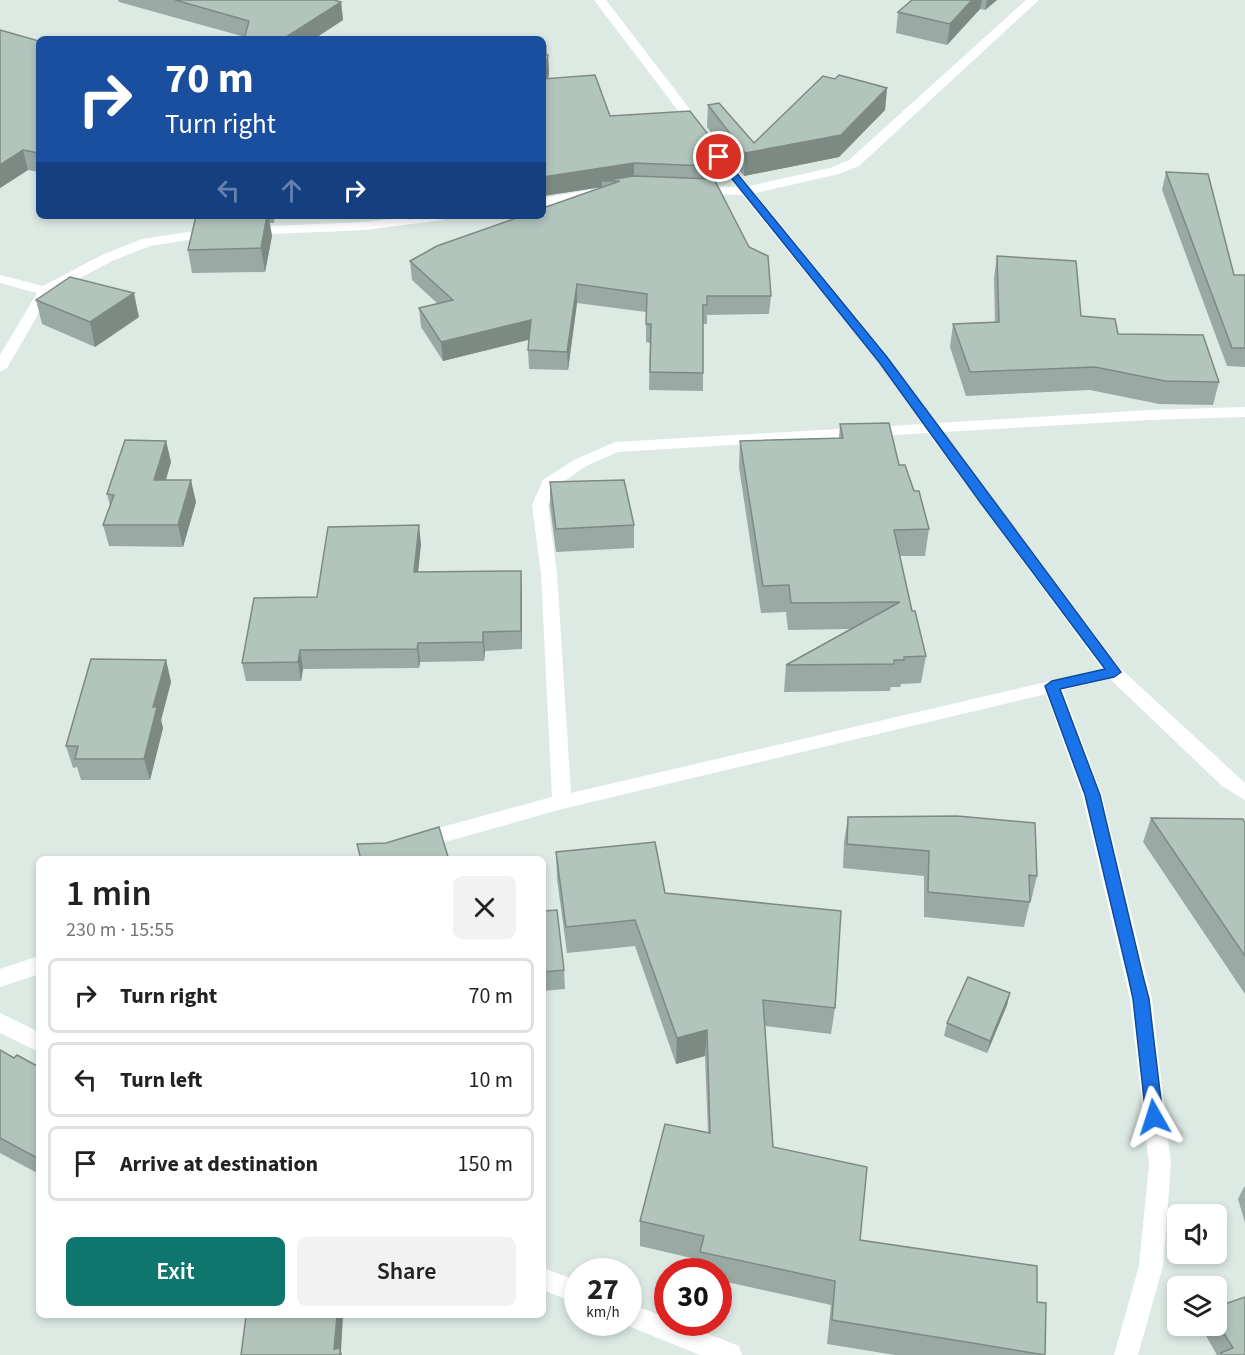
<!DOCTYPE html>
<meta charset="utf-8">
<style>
body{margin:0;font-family:"Source Sans 3",sans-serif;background:#f2f2f2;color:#222;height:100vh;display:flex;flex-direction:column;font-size:22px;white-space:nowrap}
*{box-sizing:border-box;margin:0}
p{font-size:20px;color:#767676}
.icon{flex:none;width:33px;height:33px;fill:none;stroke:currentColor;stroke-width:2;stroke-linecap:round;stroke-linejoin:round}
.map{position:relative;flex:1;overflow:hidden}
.sheet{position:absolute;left:36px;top:856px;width:510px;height:462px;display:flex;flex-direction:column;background:#fff;border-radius:9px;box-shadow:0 3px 9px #0003}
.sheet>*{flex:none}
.guide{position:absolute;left:36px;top:36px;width:510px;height:183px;border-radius:9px;box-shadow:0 3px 9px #0003;background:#1a4fa0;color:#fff;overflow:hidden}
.fabs{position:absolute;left:1167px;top:1204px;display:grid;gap:12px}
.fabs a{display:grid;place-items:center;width:60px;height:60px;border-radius:9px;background:#fff;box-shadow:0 3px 9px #0003;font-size:30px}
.speed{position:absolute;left:564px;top:1258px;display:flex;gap:12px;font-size:30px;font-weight:700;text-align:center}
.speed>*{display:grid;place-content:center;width:78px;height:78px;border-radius:50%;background:#fff;box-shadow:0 3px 9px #0003;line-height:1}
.speed small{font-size:15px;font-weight:400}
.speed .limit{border:9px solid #d22;background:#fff;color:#111}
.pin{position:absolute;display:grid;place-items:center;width:51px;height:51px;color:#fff;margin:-26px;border:3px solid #fff;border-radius:50%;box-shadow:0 2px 6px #0007}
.me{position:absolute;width:66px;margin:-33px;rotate:354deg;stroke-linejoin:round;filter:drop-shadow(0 0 4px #0008)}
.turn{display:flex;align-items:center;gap:21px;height:126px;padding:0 30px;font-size:27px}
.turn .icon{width:78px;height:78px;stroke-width:2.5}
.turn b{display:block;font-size:42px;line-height:51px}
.lanes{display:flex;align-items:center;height:57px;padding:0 30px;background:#0003;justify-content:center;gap:30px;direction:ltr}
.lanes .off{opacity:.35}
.round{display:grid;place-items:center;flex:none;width:63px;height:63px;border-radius:9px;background:#f2f2f2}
.head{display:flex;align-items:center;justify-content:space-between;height:102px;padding:0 30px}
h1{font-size:36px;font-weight:600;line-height:45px}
.button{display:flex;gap:12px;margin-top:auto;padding:12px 30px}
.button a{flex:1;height:69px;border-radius:9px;background:#0f766e;color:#fff;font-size:24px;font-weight:600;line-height:69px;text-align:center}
.button a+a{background:#f2f2f2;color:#222}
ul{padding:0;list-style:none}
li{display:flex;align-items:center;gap:18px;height:75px;margin:0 12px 9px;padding:0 18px;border:3px solid #e0e0e0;border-radius:9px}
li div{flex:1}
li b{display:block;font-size:22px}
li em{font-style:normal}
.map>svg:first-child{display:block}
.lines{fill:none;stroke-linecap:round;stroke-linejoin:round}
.minor{fill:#fff;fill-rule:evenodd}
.wall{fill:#99a9a3}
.shaded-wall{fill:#7d8a84}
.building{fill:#b2c5bd;stroke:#7d8a84;stroke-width:1.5}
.route{fill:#1a73e8;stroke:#114b97;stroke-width:1.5}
</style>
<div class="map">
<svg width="1245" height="1355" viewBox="0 0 1245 1355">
<rect width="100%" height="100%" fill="#ddeae4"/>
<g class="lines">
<g class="minor">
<path d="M594 0H606L749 186 830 168 849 160 1026 0H1039L859 166 839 174 755 193 888 356 937 423 1150 410 1245 407V417L1150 420 943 432 1120 668 1245 783V800L1222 786 1110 679 1063 690 1102 795 1152 999 1171 1164 1163 1266 1138 1355H1114L1139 1266 1149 1164 1130 999 1082 795 1046 694 562 809 420 849 413 846 410 841 413 836 420 833 552 797 541 574 532 505 543 480 574 460 615 442 922 424 878 362 742 195 692 193 690 190 697 186 736 187ZM928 433 1102 669 571 793 557 574 548 505 556 487 586 466 618 452Z"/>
<polygon points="600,188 607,192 605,195 543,206 543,198"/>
<polygon points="411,216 449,216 442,220 366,230 248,235 241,231 248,227 366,222"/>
<polygon points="215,228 222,232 220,235 150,246 112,261 50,294 7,368 0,372 0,355 37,293 0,283 0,275 43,286 102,255 142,239"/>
<polygon points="39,956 39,974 0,987 0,969"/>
<polygon points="0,1013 39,1032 39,1052 0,1033"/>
<polygon points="543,1268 578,1281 578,1304 543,1290"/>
<polygon points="628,1303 668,1318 668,1323 680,1323 739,1346 742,1355 700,1355 621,1323 628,1323"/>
</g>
</g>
<g class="wall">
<polygon points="118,0 334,0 341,2 343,20 314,39 244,39 245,37 119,2"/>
<polygon points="912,0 997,0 985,10 980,9 947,45 896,33 898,12"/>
<polygon points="39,41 39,172 28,170 0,188"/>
<polygon points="546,46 547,55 548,55 549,73 548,79 610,116 690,111 727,179 716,182 771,296 769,314 707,315 707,324 703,324 703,391 649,390 650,343 646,342 646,312 577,303 568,370 529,369 528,350 529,339 443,361 421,327 419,308 438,304 412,280 410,261 602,187 543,196"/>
<polygon points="835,79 887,88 885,110 839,157 744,176 707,127 708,105 754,143"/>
<polygon points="1166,172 1234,275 1245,275 1245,367 1227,366 1162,190"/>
<polygon points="196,216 275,216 274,223 270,223 272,236 265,272 192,273 188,250"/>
<polygon points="997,256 1081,316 1219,382 1213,405 1159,404 1090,390 966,396 950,347 953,324 995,323 994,278"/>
<polygon points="36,300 139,317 95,347 42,324"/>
<polygon points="840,424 899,465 914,491 929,529 925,556 900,556 912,611 926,656 921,683 901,684 900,687 891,687 890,691 784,692 786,665 851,629 788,630 786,612 761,613 739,467 740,441 839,438"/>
<polygon points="166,441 171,462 166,480 196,502 183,547 109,546 103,525 110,506 107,494"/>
<polygon points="550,482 634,525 634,548 556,552 550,506"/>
<polygon points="421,544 418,572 521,571 522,590 522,649 485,651 484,661 420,662 419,668 303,669 301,681 246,681 242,663 317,597"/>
<polygon points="166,660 171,682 161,720 163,728 150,780 81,780 77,767 73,768 66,746"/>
<polygon points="848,817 1037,876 1031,901 1030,901 1024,927 924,917 924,876 843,868 844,842"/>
<polygon points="1151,818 1245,823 1245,994 1143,842"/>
<polygon points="556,852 665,893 835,1008 831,1034 765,1026 773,1147 860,1240 1037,1302 1045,1355 895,1355 827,1344 831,1305 718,1280 718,1272 699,1272 700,1260 640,1246 640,1221 708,1133 705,1056 676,1064 635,946 567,953 557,879"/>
<polygon points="543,911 564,970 565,989 543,991"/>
<polygon points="1010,993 1007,1005 987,1053 944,1036 947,1023"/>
<polygon points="0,1050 14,1058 39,1067 39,1174 0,1153"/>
<polygon points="1244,1187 1245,1187 1245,1223 1238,1199"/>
<polygon points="1216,1307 1245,1355 1217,1355 1201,1327 1201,1326 1216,1326"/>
</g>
<g class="shaded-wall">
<polygon points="972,0 982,0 980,9 947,45 950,24"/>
<polygon points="987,0 997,0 985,10"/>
<polygon points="341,2 343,20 314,39 286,39 286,37"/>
<polygon points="546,46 547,62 548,55 549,73 544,97 543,79"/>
<polygon points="887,88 885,110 839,157 744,176 745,153"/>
<polygon points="23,150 28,170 0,188 0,165"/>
<polygon points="728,160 727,179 707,184 708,166"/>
<polygon points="634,163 634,182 602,181 602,187 543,196 543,177"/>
<polygon points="267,216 268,216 272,236 265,272 261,248"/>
<polygon points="577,284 577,303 568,370 567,352"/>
<polygon points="134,293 139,317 95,347 90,322"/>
<polygon points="531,320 532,339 443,361 441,342"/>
<polygon points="166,441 171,462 159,502 154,480"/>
<polygon points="191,480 196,502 183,547 178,525"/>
<polygon points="419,525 421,544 416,591 414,572"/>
<polygon points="521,571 522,590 522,649 521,631"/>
<polygon points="483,632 485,651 484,661 483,642"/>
<polygon points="418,643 420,662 419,668 417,649"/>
<polygon points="300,650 303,669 301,681 298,662"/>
<polygon points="166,660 171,682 161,720 163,728 150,780 144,759 153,707"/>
<polygon points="1010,993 1007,1005 987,1053 990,1041"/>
<polygon points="707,1030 705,1056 676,1064 677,1038"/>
<polygon points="337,1316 343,1316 341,1351 342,1355 336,1355 334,1349"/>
</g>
<g class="building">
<polygon points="175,0 334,0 341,2 286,37 299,39 244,39 249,21"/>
<polygon points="912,0 972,0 950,24 898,12"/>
<polygon points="0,30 39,41 39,153 23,150 0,165"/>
<polygon points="543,46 546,46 545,55 548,55 543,79 595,75 610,116 690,111 728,160 708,166 634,163 543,177"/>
<polygon points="839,75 887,88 841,135 745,153 708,105 719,103 754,143 823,76 835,79"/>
<polygon points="1166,172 1208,174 1234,275 1245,275 1245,348 1232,348"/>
<polygon points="634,176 714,179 749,247 768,256 771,296 707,296 707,305 703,305 703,373 650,372 651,324 646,324 647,294 577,284 567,352 528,350 531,320 441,342 419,308 453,300 410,261 437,246 522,216 543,216 543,208 620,181 602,181"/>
<polygon points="196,216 267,216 261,248 188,250"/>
<polygon points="997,256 1076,261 1081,316 1115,319 1118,334 1203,335 1219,382 1165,381 1095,367 970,372 953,324 999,322"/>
<polygon points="70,277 134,293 90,322 36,300"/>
<polygon points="889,423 899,465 905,465 914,491 919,491 929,529 894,530 912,611 915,611 926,656 904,657 904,660 894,660 894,664 786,665 900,602 791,603 789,585 763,586 740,441 843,438 840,424"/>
<polygon points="125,440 166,441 154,480 191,480 178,525 103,525 114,495 107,494"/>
<polygon points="624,480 634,525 556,529 550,482"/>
<polygon points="419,525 414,572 521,571 521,631 483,632 483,642 418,643 417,649 300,650 298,662 242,663 254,598 317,597 328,527"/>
<polygon points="91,659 166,660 153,707 157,707 144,759 75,759 78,746 66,746"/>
<polygon points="957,816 1035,823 1037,876 1029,875 1030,902 928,892 929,851 847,844 848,817"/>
<polygon points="1151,818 1243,819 1245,823 1245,956"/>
<polygon points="439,827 449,860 361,860 357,844 386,843"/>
<polygon points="655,842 665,893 841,911 835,1008 763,1000 773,1147 867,1167 860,1240 1037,1266 1037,1302 1046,1303 1045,1355 832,1320 835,1281 700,1252 704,1236 640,1221 665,1124 710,1133 707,1030 677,1038 635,920 566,927 556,852"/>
<polygon points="557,910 564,970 543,972 543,911"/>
<polygon points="968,977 1010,993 990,1041 947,1023"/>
<polygon points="0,1050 14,1058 17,1055 39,1067 39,1159 0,1138"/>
<polygon points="1245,1297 1245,1355 1222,1355 1221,1353 1233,1348 1216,1321 1216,1307"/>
<polygon points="246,1316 337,1316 334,1349 340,1348 340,1355 241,1355"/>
</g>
<polygon class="route" points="716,155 722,155 887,357 1121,672 1114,677 1060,689 1100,795 1143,976 1149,999 1163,1117 1160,1122 1154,1124 1148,1122 1146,1117 1133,999 1128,976 1085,795 1045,686 1052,681 1105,669 980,502 879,362 716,159"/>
</svg>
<div class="fabs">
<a><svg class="icon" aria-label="sound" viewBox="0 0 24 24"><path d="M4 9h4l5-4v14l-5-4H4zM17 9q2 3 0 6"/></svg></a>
<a><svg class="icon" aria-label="layers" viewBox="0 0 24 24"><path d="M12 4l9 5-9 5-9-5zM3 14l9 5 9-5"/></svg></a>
</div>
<div class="speed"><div>27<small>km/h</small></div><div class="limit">30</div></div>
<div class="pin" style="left:719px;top:157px;background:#d93025"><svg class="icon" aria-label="arrive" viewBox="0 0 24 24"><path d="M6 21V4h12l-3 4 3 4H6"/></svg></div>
<svg class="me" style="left:1154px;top:1117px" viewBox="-20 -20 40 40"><path d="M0-17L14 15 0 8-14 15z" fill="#1a73e8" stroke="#fff" stroke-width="4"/></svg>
<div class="guide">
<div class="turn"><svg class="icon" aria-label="right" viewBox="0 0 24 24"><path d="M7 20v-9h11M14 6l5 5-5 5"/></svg><div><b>70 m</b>Turn right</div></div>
<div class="lanes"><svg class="icon off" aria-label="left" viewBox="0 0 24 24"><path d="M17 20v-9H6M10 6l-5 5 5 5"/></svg><svg class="icon off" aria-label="ahead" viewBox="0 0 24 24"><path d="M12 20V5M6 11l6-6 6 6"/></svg><svg class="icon" aria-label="right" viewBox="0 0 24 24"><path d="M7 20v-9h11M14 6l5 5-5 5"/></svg></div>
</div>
<section class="sheet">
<div class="head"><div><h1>1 min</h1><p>230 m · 15:55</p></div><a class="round"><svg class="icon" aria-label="close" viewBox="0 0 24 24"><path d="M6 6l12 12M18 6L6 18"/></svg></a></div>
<ul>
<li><svg class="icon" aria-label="right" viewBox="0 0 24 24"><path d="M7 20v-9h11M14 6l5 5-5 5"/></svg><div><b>Turn right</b></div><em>70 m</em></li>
<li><svg class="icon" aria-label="left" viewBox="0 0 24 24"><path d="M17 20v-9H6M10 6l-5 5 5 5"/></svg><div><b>Turn left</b></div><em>10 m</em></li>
<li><svg class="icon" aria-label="arrive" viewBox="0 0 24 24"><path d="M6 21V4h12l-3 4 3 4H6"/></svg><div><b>Arrive at destination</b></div><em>150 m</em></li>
</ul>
<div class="button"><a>Exit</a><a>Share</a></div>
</section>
</div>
